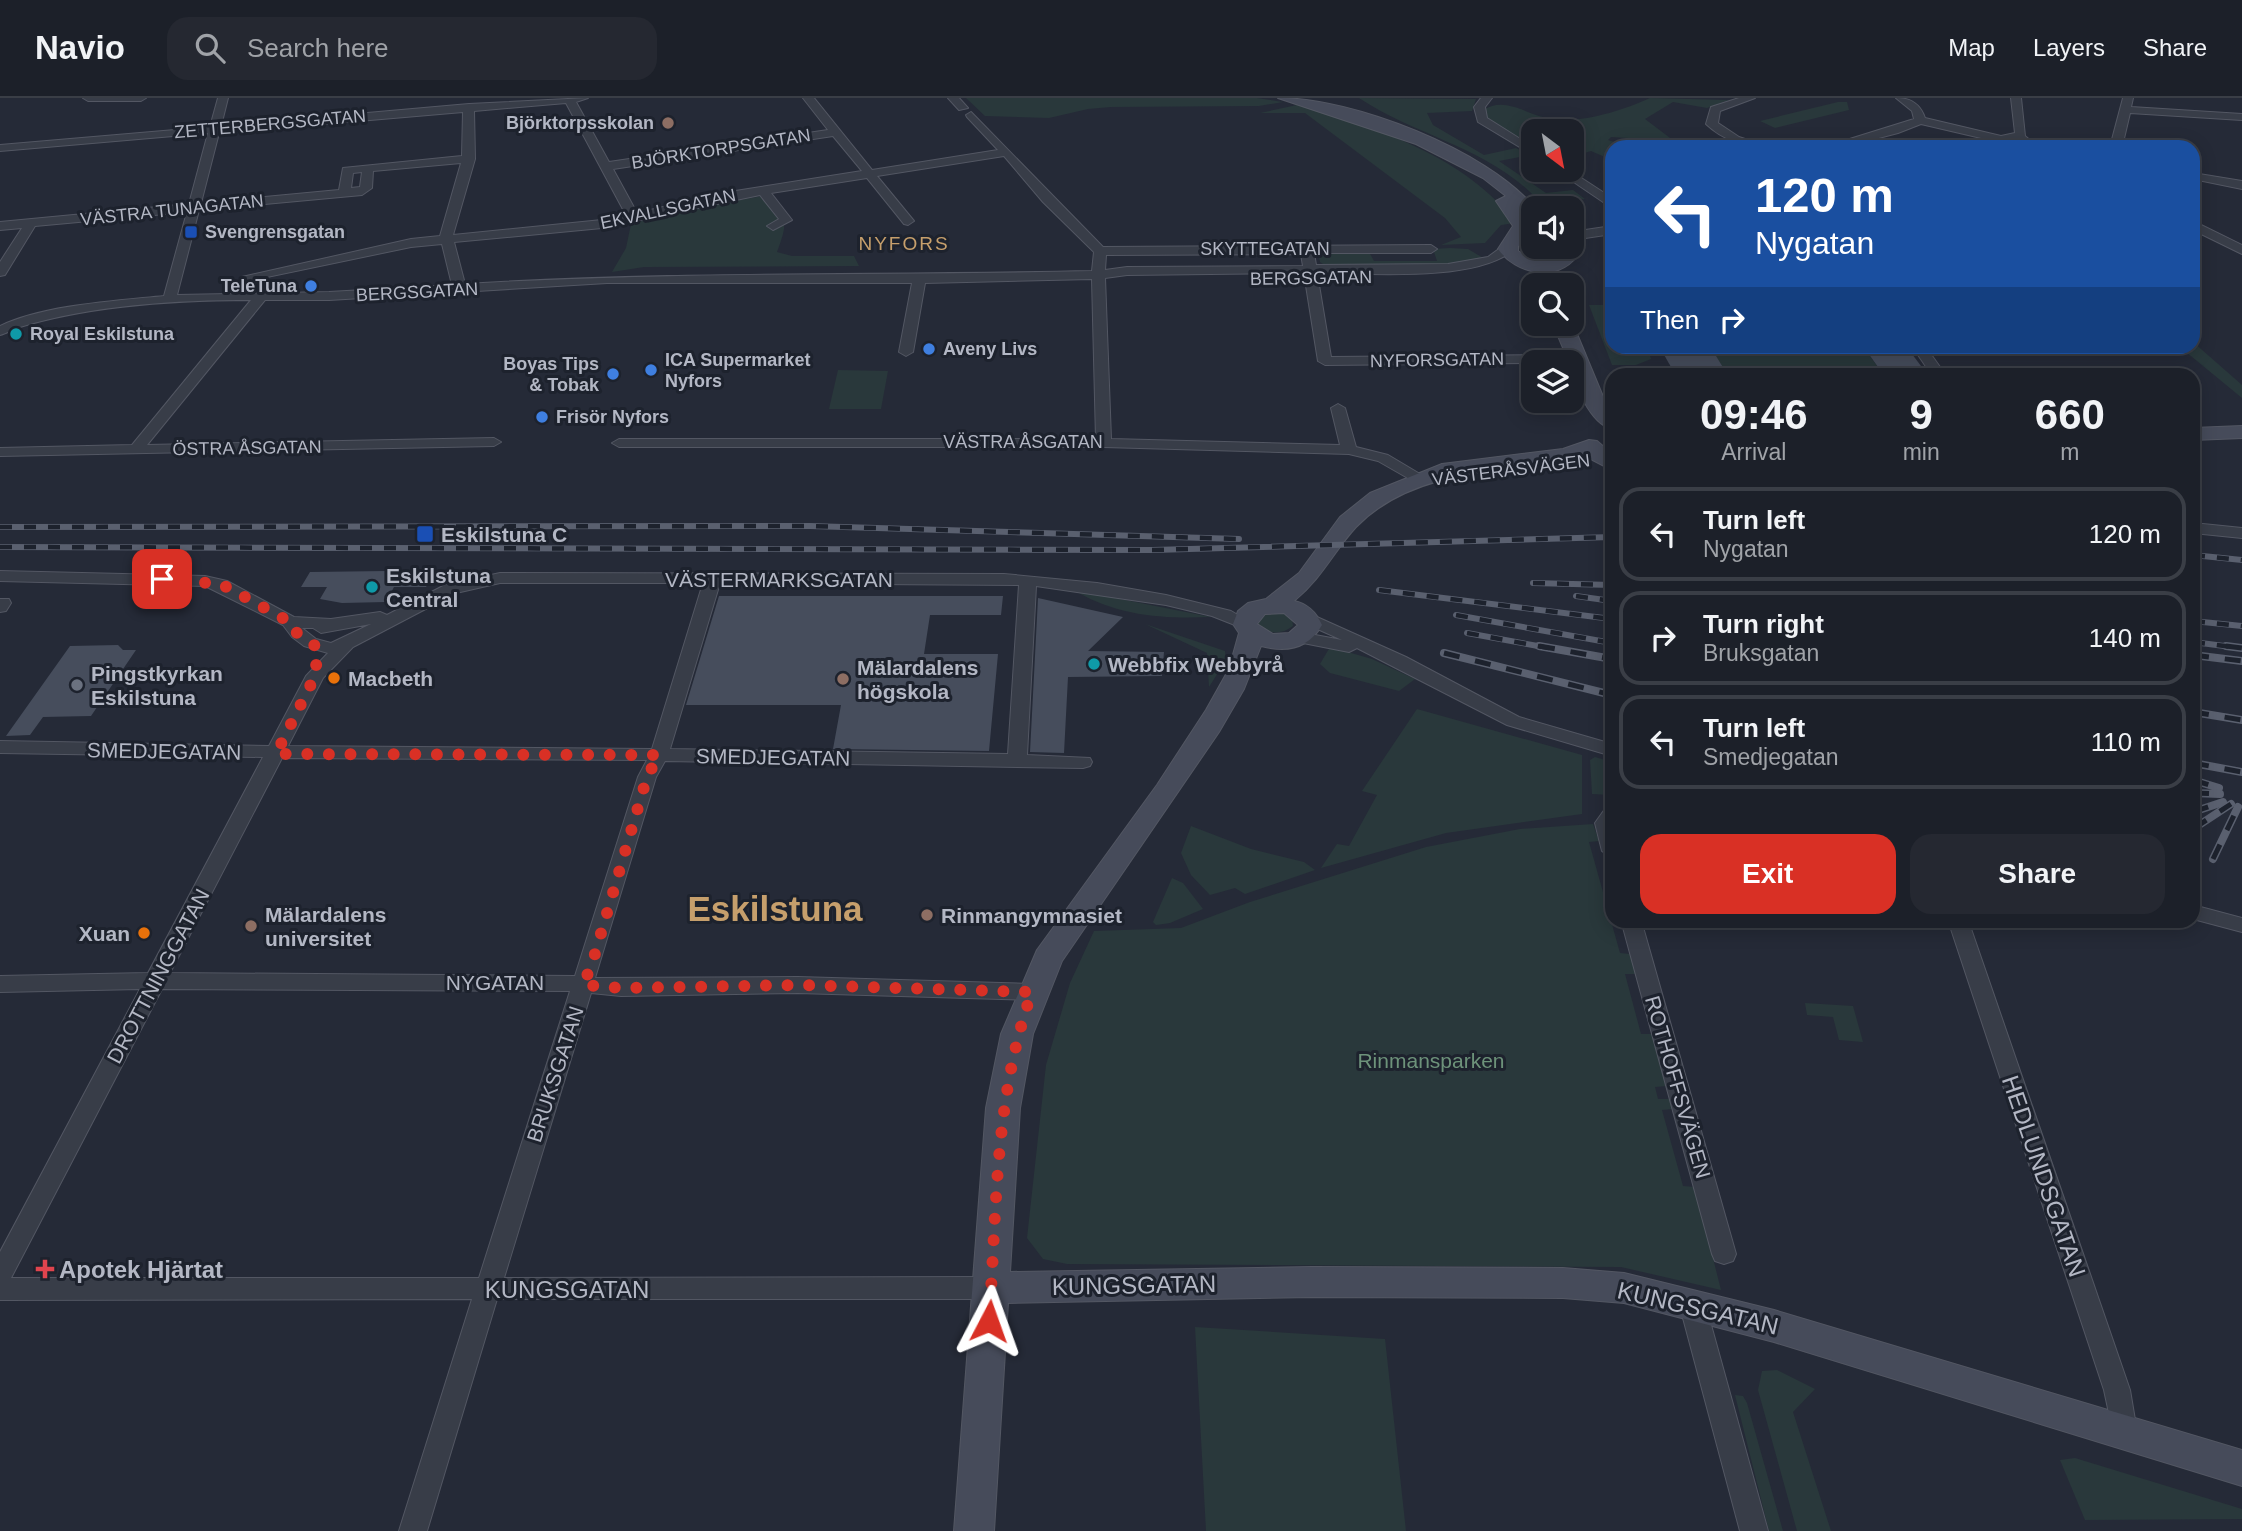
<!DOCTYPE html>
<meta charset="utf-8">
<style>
body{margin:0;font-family:Arial,sans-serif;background:#252831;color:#f1f3f6;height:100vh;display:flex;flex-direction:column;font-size:26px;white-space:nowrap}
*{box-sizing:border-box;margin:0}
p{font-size:23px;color:#a0a3a8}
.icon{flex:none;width:38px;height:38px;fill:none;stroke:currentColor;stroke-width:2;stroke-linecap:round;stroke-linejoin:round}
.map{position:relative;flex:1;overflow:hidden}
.details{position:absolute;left:1605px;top:270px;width:595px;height:560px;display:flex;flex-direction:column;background:#1c2029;border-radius:21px;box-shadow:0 4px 18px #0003,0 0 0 2px #3a3e46}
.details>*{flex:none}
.top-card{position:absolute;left:1605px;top:42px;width:595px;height:214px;border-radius:21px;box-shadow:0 4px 18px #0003,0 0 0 2px #3a3e46;background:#1a4fa0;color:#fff;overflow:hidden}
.needle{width:46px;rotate:148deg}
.controls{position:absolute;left:1521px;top:21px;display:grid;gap:14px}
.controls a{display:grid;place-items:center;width:63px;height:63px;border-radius:14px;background:#1c2029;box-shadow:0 4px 18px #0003,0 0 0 2px #3a3e46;font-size:35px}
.pin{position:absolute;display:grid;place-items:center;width:60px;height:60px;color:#fff;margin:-30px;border-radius:14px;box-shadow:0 4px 10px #0006}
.me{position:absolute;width:77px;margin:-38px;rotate:4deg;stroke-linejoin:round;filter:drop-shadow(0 0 5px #0008)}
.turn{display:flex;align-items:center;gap:24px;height:147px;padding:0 35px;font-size:32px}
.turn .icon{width:91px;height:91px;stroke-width:2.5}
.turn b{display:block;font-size:49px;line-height:60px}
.then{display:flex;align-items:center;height:66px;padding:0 35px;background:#0003;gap:14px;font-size:26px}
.eta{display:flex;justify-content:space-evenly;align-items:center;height:119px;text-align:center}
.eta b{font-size:42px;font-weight:700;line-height:49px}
.action{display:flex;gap:14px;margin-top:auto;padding:14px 35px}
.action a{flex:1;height:80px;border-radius:21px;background:#d93025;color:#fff;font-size:28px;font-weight:700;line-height:80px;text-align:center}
.action a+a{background:#252831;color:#f1f3f6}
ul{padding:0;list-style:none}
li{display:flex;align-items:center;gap:21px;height:94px;margin:0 14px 10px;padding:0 21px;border:4px solid #3a3e46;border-radius:21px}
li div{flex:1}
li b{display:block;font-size:26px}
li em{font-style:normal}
header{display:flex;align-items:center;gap:42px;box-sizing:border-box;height:98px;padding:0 35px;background:#1c2029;border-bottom:2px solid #3a3e46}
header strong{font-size:33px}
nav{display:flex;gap:38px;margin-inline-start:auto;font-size:24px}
.search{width:490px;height:63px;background:#252831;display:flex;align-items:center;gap:18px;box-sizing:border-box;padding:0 24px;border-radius:21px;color:#a0a3a8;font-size:26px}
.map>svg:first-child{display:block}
.green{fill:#29383b}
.building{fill:#464d5c}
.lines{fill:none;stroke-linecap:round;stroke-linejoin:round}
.street-casing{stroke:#535763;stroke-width:2}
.secondary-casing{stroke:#535763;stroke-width:2}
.street{fill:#383d48;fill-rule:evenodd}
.secondary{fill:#464b5a;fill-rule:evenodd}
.rail-far1-casing{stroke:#5a606f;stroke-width:6}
.rail-casing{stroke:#5a606f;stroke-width:8}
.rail-far1{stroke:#1d222d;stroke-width:4.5;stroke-dasharray:12;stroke-linecap:butt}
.rail{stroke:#1d222d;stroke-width:5;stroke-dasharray:16;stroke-linecap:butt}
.route{stroke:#d93025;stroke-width:12;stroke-dasharray:0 21.6}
.education-dot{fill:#8d6e63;stroke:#1d222d;stroke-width:2.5}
.transit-dot{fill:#1a4fb4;stroke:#1d222d;stroke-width:2.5}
.shop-dot{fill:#3f7fe0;stroke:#1d222d;stroke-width:2.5}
.culture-dot{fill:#0f9aa8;stroke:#1d222d;stroke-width:2.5}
.food-dot{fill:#e8710a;stroke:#1d222d;stroke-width:2.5}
.worship-dot{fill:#6b7280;stroke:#1d222d;stroke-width:2.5}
.health-dot{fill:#e0444e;stroke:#1d222d;stroke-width:2.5}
.labels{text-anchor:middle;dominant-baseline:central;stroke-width:6;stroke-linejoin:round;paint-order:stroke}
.far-poi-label{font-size:18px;font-weight:bold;fill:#b3b7c4;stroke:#1d222d;text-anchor:start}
.far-street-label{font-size:18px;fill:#b3b7c4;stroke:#1d222d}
.far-neighbourhood-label{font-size:19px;letter-spacing:2px;fill:#c69f6c;stroke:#1d222d}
.poi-label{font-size:21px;font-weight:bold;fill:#b3b7c4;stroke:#1d222d;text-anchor:start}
.street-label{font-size:21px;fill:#b3b7c4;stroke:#1d222d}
.park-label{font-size:21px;fill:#6d927a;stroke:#1d222d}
.near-street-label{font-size:24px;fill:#b3b7c4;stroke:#1d222d}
.near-poi-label{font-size:24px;font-weight:bold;fill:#b3b7c4;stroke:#1d222d;text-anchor:start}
.town-label{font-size:35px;font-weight:bold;fill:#c69f6c;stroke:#1d222d}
</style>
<header>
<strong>Navio</strong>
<div class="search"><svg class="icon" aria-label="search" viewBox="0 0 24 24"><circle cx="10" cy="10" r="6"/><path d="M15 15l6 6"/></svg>Search here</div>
<nav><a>Map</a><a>Layers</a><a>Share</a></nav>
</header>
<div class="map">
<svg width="2242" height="1433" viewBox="0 0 2242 1433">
<rect width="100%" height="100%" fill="#252a37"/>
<g class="green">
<polygon points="966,0 1257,0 1283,4 1259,8 1111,9 1088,11 1049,20 985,18"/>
<path d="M1359 0 1476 1 1472 13 1427 15 1433 27 1484 57 1516 50 1533 59V62L1525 58 1499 63 1546 95 1573 92 1585 101 1548 104 1554 110H1545C1497 51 1419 40 1359 0Z"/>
<path d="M1650 0 1729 2 1707 10 1673 4 1645 21 1682 49H1639L1628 40 1611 39 1608 42 1626 48 1612 49V62L1591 53 1572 59V33H1533V50L1485 20 1484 12C1501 0 1521 12 1539 18 1572 29 1619 14 1650 0Z"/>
<polygon points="1838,4 1847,4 1849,12 1775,30 1760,23"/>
<path d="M1297 7C1372 27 1469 60 1515 125L1501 127 1485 145 1441 147 1461 139 1445 120 1305 15H1260Z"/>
<path d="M769 97C787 124 788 124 777 154L792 158H854L859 168 644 169 612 174 626 150 631 126 677 113Z"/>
<polygon points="1450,150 1468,151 1485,161 1460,167 1326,168 1320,164 1319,159 1326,154 1369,154 1374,163 1437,163 1433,151"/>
<polygon points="1589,207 1612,207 1612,248 1647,249 1651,261 1636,267 1612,267"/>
<polygon points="2193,244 2242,287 2242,300 2180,249 2193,248"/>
<polygon points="1710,249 1863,249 1883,276 1727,276"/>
<polygon points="838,272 888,273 881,311 829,311"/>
<path d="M1077 494H1085L1211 519C1163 521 1119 518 1077 494Z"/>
<path d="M1262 515H1285L1292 521 1293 528C1280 538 1266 536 1256 525Z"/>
<polygon points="1145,526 1225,553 1226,562 1209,589 1207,555"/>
<polygon points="1330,549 1372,561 1415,581 1399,593 1330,575 1320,566"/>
<polygon points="1417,611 1582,657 1582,716 1446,735 1321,770 1337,746 1349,748 1377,697 1362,693"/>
<polygon points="1595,659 1612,664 1612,697 1592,696 1590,662"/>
<polygon points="1593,726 1599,743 1589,744 1620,855 1630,856 1636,876 1625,876 1641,936 1652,936 1667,988 1655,989 1658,1001 1671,1001 1673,1011 1662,1012 1683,1088 1695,1089 1721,1192 1621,1169 1067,1166 1043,1161 1027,1140 1046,967 1070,885 1094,833 1181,830 1250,804 1426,749 1520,731"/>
<polygon points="1191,728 1251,751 1304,764 1315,772 1245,796 1235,790 1210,797 1191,777 1181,755"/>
<polygon points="1172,780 1183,785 1203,811 1170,825 1156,827 1153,824"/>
<polygon points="1805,905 1853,908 1863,944 1839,942 1833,919 1807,917"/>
<polygon points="1195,1229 1385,1241 1406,1433 1206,1433"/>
<polygon points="1777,1272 1815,1291 1793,1314 1831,1433 1797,1433 1758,1292 1762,1273"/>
<polygon points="1735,1297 1743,1298 1747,1305 1783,1433 1769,1433"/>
<polygon points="2075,1360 2242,1411 2242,1421 2085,1422 2060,1362"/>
</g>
<g class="building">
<polygon points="1659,248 1710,248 1727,276 1675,276"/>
<polygon points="1863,248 1906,248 1927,276 1883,276"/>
<polygon points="310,474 387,473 435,474 426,489 394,489 386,504 342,505 320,501 327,489 301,489"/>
<polygon points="719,498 1003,498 1001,517 930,517 924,556 998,556 989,653 833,651 841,607 686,607"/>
<polygon points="1038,500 1123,519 1088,553 1164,554 1162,578 1068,579 1064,655 1030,654"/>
<polygon points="118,547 123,552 136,552 91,618 43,619 30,637 6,638 70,548"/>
</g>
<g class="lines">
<g class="street-casing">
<g id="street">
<polygon points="83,0 146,0 141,3 88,3"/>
<path d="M218 0H228L221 28 469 6 588 0 576 4 609 64 828 32 803 0H814L872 72 998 52 967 19 966 17 971 14 1103 149 1431 147 1437 151 1431 155H1314L1316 167 1448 166 1488 159 1503 148H1511V154C1470 184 1370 175 1317 175L1331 259 1550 257 1557 261 1554 264 1533 265 1325 267 1318 263 1304 175 1127 177 1105 180 1111 341 1340 347 1331 310 1338 306 1345 310 1356 349 1388 357 1425 379V385L1420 387 1378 363 1349 356 1104 349H619L612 345 619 341H1096L1092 181 925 185 913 254 906 258 899 254 912 185H607L329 202H265L147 347 494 340 501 344 494 348 0 358V350L132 347 251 202C175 202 93 207 20 229 13 231 7 235 0 237V228C44 207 115 203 164 198L187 114 35 128 5 177 0 178V164L22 130 0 132V124L189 106 208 35 0 53V47L210 29ZM566 5 626 117 602 122 453 137 475 61 474 13ZM463 14 462 58 343 70 339 92 201 105 219 35ZM833 38 862 73 729 94 637 115 613 71ZM1004 58 1043 104 1094 154 1092 173C884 178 675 173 465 186L454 144 602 130 760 97 779 121 767 128 773 132 792 122 771 95 867 80 904 126 908 127 914 123 877 78ZM461 65 440 138 411 141 242 179 248 183 411 149 442 146 452 187 329 194 177 197 199 112 362 97 372 90 373 73ZM362 74 360 89 351 90 353 75ZM1301 156 1303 168 1127 169 1105 172 1106 157Z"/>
<polygon points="948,0 959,0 968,10 959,12"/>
<polygon points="1481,0 1492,0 1485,9 1487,20 1533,49 1533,57 1478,24 1474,9"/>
<path d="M1739 0H1755L1720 13 1718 25 1739 39 1769 49C1745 49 1724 43 1706 26L1711 9Z"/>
<path d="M1896 0C1910 0 1920 5 1925 20L2001 38 2015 35 2011 0H2021L2025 38 2038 49C2025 49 2019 42 2006 44L2010 49H1998L1994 43 1921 26 1898 35 1844 49H1824L1914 21 1912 13Z"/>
<polygon points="2123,0 2133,0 2131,9 2242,16 2242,22 2130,15 2122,49 2110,49"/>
<polygon points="1556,72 1569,72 1612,100 1612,110"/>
<polygon points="2193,75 2242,83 2242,91 2193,81"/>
<polygon points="2193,123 2242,147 2242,156 2193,132"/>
<polygon points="1612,128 1612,136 1572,142 1572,134"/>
<polygon points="1912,248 1925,248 1945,276 1931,276"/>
<polygon points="2193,425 2242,430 2242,440 2193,435"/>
<path d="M0 473 205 478 227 483 294 519 331 521 380 514 387 517 445 487 500 475 1004 476 1097 485 1166 497 1231 513 1253 526 1245 531 1212 518 1166 507 1036 488 1027 657 1090 660 1092 664 1090 668 1083 670 665 663 656 679 595 880 798 879 1032 886 1040 888 1043 894 1040 900 1032 902 798 895 621 898 591 895 504 1180 991 1179 1000 1183 1003 1190 1000 1197 991 1201H497L427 1433H399L472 1201 0 1202V1154L140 891 0 894V878L148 875 263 659 0 655V643L269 648 306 578 328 555 304 548 292 539 283 527 205 488 0 483ZM500 485H703L652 651 288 648 323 580 353 549 456 495ZM720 485 1019 487 1008 656 670 651ZM371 526 331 545 316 541 302 530H313L321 535ZM282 660 647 662 638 679 575 878 170 875ZM162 891 570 893 479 1180H11Z"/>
<polygon points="0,501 9,501 11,505 6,513 0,514"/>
<polygon points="1308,515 1406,559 1519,619 1612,646 1612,658 1507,627 1357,550 1349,554 1293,543 1290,539 1299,534 1342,542 1302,524 1300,520"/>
<polygon points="1612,709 1612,760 1602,753 1595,725 1605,711"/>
<polygon points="2193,807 2242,820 2242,834 2193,821"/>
<polygon points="1621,822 1641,822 1736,1156 1733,1163 1724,1166 1715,1163 1712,1156"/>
<polygon points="1948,822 1968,822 2130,1292 2137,1334 2133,1343 2124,1346 2115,1343 2104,1292"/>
<polygon points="1692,1194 1701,1197 1705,1205 1768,1433 1740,1433 1679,1205 1683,1197"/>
</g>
</g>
<g class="secondary-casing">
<g id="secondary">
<path d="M1278 0C1353 0 1487 52 1535 110L1533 124 1527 123 1529 132 1533 133V142L1518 148V153L1534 162 1552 163 1559 157 1556 149H1572V145L1577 158C1557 185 1516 176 1498 151L1513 128 1496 103 1506 98 1483 80 1416 46Z"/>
<path d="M1572 224 1604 301 1612 311V331C1591 326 1572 285 1572 264H1569L1553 226Z"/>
<polygon points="2242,328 2242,340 2193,342 2193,330"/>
<path d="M1589 342 1597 343 1612 356V372L1585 358 1568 364C1497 373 1410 373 1356 429 1333 454 1323 479 1294 503 1308 506 1316 514 1322 527 1309 550 1287 555 1261 548L1244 591 1219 634 1062 863 1033 936 1020 1010 1010 1174 1312 1169 1563 1170 1624 1175 1774 1212 2242 1352V1388L1774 1244 1624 1205 1563 1200 1312 1199 1008 1205 994 1433H954L986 1010 1001 936 1037 852 1157 687 1206 612 1229 571 1239 535 1233 526 1238 513 1248 505 1266 501 1299 475 1340 419 1370 395 1442 366 1563 351ZM1284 515 1298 527 1289 535 1273 536 1257 526 1265 516Z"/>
</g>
</g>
<use href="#street" class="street"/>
<use href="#secondary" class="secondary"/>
<g class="rail-far1-casing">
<g id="rail-far1">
<polyline points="0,429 810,428 1239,441"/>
<polyline points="0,449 1153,452 1612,439"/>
<polyline points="2193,457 2242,462"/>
<polyline points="1533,485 1612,487"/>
<polyline points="1379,492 1612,521"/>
<polyline points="1576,498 1612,503"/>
<polyline points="1456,517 1612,545"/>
<polyline points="2193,523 2242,528"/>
<polyline points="1467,535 1549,550"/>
<polyline points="2193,544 2240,550"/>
</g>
</g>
<g class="rail-casing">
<g id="rail">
<polyline points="1539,548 1612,561"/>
<polyline points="2226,548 2242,550"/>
<polyline points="1444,555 1612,597"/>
<polyline points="2193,557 2242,563"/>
<polyline points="2193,614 2242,622"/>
<polyline points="2193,665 2242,674"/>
<polyline points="2193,682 2219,690"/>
<polyline points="2193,695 2220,696"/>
<polyline points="2193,714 2223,704"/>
<polyline points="2193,731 2231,706"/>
<polyline points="2213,761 2238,709"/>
</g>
</g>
<use href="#rail-far1" class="rail-far1"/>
<use href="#rail" class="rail"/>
</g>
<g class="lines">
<path class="route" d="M162 481 221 486 290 524 293 532 318 550 315 578 276 656 659 657 647 679 592 866 583 887 621 890 798 887 1032 894C994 1000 997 1112 989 1223"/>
</g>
<g class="education-dot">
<circle cx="668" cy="25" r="7"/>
<circle cx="843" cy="581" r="7"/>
<circle cx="927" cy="817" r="7"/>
<circle cx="251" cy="828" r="7"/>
</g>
<g class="transit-dot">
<rect x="184" y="127" width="14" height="14" rx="3.5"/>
<rect x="416" y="427" width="18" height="18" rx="3.5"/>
</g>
<g class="shop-dot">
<circle cx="311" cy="188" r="7"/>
<circle cx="929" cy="251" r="7"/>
<circle cx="651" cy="272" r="7"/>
<circle cx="613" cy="276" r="7"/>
<circle cx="542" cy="319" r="7"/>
</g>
<g class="culture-dot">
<circle cx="16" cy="236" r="7"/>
<circle cx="372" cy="489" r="7"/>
<circle cx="1094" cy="566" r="7"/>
</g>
<g class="food-dot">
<circle cx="334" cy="580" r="7"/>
<circle cx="144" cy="835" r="7"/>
</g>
<circle class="worship-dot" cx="77" cy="587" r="7"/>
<path class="health-dot" d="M41.5 1160.5h7v7h7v7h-7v7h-7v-7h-7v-7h7z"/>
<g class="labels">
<g class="far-poi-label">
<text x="654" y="25" text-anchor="end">Björktorpsskolan</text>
<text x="205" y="134">Svengrensgatan</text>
<text x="297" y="188" text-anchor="end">TeleTuna</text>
<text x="30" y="236">Royal Eskilstuna</text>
<text x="943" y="251">Aveny Livs</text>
<text x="665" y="262">ICA Supermarket<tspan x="665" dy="21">Nyfors</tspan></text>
<text x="599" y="266" text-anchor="end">Boyas Tips<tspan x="599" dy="21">&amp; Tobak</tspan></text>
<text x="556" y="319">Frisör Nyfors</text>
</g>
<g class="far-street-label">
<text transform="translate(270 26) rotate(-5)">ZETTERBERGSGATAN</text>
<text transform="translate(721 51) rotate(-9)">BJÖRKTORPSGATAN</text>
<text transform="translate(668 111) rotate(-12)">EKVALLSGATAN</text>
<text transform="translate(172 112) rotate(-6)">VÄSTRA TUNAGATAN</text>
<text x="1265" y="151">SKYTTEGATAN</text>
<text transform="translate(1311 180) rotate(-1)">BERGSGATAN</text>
<text transform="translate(417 194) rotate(-3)">BERGSGATAN</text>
<text transform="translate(1437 262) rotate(-1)">NYFORSGATAN</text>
<text x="1023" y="344">VÄSTRA ÅSGATAN</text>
<text transform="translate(247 350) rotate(-1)">ÖSTRA ÅSGATAN</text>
<text transform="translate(1511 372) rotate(-7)">VÄSTERÅSVÄGEN</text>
</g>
<g class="far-neighbourhood-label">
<text x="904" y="145">NYFORS</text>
</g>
<g class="poi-label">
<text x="441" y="436">Eskilstuna C</text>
<text x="386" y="477">Eskilstuna<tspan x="386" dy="24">Central</tspan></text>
<text x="1108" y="566">Webbfix Webbyrå</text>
<text x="857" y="569">Mälardalens<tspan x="857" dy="24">högskola</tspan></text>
<text x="91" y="575">Pingstkyrkan<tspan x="91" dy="24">Eskilstuna</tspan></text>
<text x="348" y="580">Macbeth</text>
<text x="265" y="816">Mälardalens<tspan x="265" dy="24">universitet</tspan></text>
<text x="941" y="817">Rinmangymnasiet</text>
<text x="130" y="835" text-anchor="end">Xuan</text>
</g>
<g class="street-label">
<text x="779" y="481">VÄSTERMARKSGATAN</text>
<text transform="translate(164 653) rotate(1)">SMEDJEGATAN</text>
<text transform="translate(773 659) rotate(1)">SMEDJEGATAN</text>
<text transform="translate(158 878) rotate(-62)">DROTTNINGGATAN</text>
<text x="495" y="884">NYGATAN</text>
<text transform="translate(555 976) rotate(-72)">BRUKSGATAN</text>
<text transform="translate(1678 989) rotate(74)">ROTHOFFSVÄGEN</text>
</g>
<g class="park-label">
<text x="1431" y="962">Rinmansparken</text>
</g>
<g class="near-street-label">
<text transform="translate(2044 1078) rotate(71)">HEDLUNDSGATAN</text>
<text transform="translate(1134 1187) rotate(-1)">KUNGSGATAN</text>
<text x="567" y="1191">KUNGSGATAN</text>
<text transform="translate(1698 1210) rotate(13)">KUNGSGATAN</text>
</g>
<g class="near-poi-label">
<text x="59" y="1171">Apotek Hjärtat</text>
</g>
<g class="town-label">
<text x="775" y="810">Eskilstuna</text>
</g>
</g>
</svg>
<div class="controls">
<a><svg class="needle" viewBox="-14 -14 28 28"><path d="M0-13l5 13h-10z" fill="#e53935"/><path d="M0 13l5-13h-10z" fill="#a0a3a8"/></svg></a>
<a><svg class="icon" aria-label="sound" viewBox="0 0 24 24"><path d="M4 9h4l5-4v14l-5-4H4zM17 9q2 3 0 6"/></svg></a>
<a><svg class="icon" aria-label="search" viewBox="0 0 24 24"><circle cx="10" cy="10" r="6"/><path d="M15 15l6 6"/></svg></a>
<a><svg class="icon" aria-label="layers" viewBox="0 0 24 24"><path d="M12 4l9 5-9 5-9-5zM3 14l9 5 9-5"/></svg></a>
</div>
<div class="pin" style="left:162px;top:481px;background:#d93025"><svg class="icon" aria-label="arrive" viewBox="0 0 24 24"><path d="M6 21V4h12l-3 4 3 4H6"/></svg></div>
<svg class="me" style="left:989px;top:1223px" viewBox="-20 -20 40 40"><path d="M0-17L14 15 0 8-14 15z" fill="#d93025" stroke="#fff" stroke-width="4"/></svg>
<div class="top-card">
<div class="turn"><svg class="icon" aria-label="left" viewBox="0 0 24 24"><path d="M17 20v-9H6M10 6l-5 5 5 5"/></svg><div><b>120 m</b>Nygatan</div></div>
<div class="then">Then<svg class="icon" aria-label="right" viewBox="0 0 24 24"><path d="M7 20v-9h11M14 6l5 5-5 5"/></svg></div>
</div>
<section class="details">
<div class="eta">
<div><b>09:46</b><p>Arrival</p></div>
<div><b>9</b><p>min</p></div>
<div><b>660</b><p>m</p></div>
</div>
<ul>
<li><svg class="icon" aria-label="left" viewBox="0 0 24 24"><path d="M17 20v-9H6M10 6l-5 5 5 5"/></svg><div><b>Turn left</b><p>Nygatan</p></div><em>120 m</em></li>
<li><svg class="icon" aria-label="right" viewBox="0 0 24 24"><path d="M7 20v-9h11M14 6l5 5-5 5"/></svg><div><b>Turn right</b><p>Bruksgatan</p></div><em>140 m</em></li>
<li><svg class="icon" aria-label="left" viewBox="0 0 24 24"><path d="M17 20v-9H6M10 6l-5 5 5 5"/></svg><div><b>Turn left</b><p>Smedjegatan</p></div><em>110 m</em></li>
</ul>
<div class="action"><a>Exit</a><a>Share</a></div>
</section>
</div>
